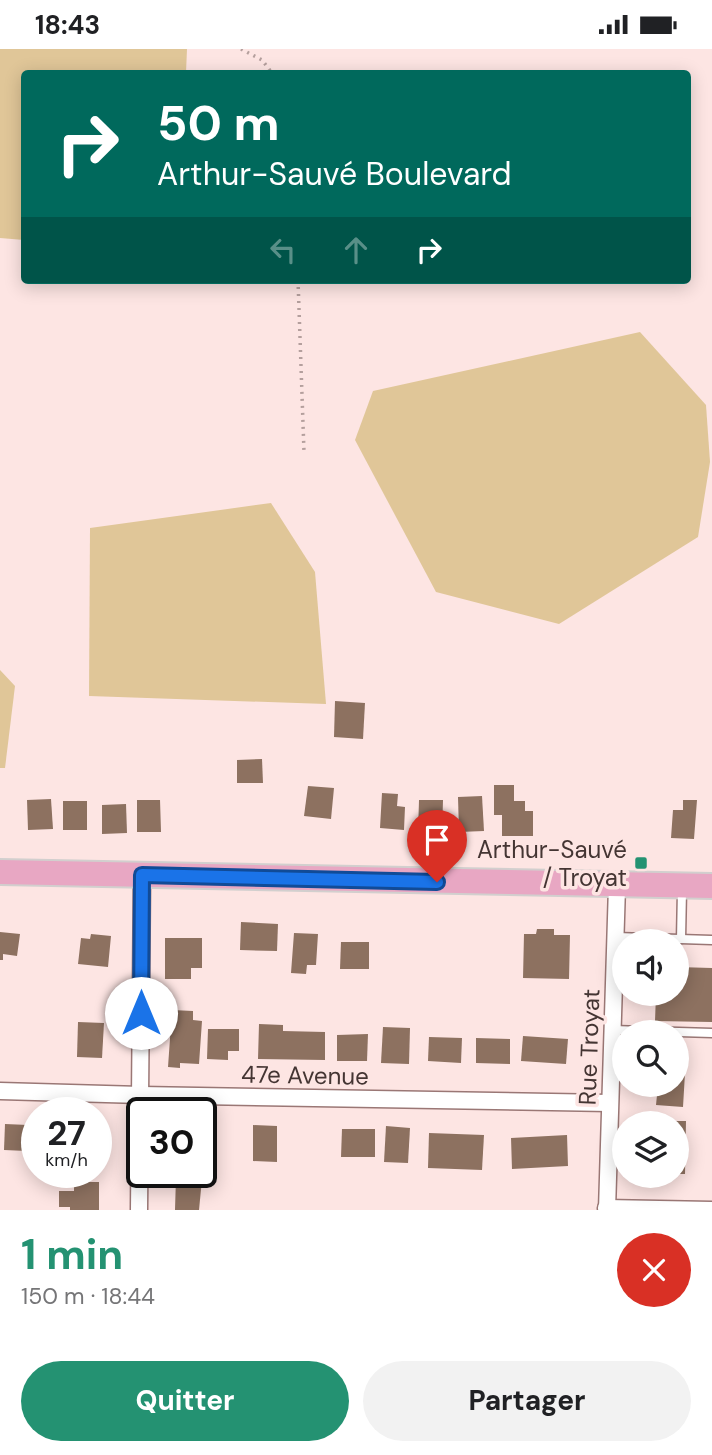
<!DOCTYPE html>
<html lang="fr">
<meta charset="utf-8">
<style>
body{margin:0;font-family:"DM Sans",sans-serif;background:#f2f2f2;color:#202124;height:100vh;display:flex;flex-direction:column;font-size:26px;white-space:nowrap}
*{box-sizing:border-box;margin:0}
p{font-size:23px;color:#757577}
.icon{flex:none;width:38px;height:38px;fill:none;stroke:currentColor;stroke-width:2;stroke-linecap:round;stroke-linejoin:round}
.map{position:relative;height:1161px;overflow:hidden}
.details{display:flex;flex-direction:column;background:#fff;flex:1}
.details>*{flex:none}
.banner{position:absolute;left:21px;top:21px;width:670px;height:214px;border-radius:7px;box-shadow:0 4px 18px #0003;background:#00695c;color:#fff;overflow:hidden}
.tools{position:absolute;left:612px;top:880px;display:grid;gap:14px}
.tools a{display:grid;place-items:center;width:77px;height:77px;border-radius:50%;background:#fff;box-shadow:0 4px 18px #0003;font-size:35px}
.speed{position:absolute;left:21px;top:1048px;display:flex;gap:14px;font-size:35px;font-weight:700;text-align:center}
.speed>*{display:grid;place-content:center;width:91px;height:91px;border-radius:50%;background:#fff;box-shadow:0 4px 18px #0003;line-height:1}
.speed small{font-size:18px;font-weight:400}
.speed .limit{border:4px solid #111;border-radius:10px;background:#fff;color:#111}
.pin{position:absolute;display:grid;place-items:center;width:60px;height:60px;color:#fff;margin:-72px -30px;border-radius:50% 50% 50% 0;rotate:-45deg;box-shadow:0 0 7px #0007}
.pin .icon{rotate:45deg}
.me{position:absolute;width:77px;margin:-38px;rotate:0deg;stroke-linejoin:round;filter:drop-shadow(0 0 5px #0008)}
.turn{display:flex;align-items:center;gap:24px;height:147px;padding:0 21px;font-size:32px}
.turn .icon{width:91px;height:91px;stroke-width:2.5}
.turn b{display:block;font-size:49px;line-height:60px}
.lanes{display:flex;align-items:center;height:66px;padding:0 21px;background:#0003;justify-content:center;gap:35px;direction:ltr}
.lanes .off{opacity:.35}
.round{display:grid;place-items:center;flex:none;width:74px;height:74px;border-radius:37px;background:#f2f2f2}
.summary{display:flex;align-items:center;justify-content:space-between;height:119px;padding:0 21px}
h1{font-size:42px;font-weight:700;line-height:52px;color:#249272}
.action{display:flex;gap:14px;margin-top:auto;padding:14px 21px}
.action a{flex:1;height:80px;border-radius:42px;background:#249272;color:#fff;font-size:28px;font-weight:700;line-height:80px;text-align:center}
.action a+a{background:#f2f2f2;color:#202124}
.status{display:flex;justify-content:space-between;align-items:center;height:49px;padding:0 35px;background:#fff;direction:ltr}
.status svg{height:19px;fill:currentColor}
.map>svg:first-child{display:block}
.green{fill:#e0c698}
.building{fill:#8d7160}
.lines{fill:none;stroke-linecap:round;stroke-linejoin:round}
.service-casing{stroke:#9a7775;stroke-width:11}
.minor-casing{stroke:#9a7775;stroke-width:19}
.primary-casing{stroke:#d2cfce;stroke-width:28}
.path{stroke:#b49f9d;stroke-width:3.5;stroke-dasharray:2 5;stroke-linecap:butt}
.service{stroke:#fff;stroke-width:8}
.minor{stroke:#fff;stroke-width:16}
.primary{stroke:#e8a7c3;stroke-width:24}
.route-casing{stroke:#114b97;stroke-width:18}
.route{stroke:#1a73e8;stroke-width:12}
.poi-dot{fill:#249272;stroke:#fde5e3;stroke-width:2.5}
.labels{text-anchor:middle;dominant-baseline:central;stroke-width:7;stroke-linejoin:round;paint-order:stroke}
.poi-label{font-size:24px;fill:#443533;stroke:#fde5e3;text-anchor:end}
.street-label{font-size:24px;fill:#443533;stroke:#fde5e3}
</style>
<div class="status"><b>18:43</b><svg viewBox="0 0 49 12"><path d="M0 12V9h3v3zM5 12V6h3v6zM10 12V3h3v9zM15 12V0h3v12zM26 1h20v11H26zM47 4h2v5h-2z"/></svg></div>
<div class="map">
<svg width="712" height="1161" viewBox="0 0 712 1161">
<rect width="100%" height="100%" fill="#fde5e3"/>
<g class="green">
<polygon points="0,0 187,0 186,24 24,24 24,191 0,189"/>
<polygon points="640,283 706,356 710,413 698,488 559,575 436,543 355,391 373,342"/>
<polygon points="271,454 315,523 326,655 89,647 90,479"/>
<polygon points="0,621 15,637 5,719 0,719"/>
</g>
<g class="building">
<polygon points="335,652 365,654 363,690 334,688"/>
<polygon points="262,710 263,734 237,734 237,711"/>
<polygon points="494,736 514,736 514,752 525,752 525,762 533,762 533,787 502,787 502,766 494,766"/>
<polygon points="308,737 334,739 331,770 304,767"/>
<polygon points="382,744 398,745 397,757 405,758 404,781 380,779"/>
<polygon points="482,747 484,782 459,783 458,748"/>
<polygon points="51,750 53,780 28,781 27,751"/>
<polygon points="137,751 160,751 161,783 137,783"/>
<polygon points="419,751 443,751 442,785 418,784"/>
<polygon points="683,751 697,751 694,790 671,789 673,761 683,761"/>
<rect x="63" y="752" width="24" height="29"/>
<polygon points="126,755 127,784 102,785 102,756"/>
<polygon points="241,873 278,875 277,902 240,901"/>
<polygon points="537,880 554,880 554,886 570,886 569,930 523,929 524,885 536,885"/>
<polygon points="0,883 20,885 17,907 3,905 3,911 0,911"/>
<polygon points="294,884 318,885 316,916 307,916 306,925 291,924"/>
<polygon points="91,885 111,887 108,918 78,915 81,889 90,890"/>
<polygon points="165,889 202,889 202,919 191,919 191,930 165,930"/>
<polygon points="341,893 369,893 369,920 340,920"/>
<polygon points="677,918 712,919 712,973 655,972 656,945 677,945"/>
<polygon points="172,961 193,962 193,971 202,972 199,1015 180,1014 180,1019 168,1018"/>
<polygon points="78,973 104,974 102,1009 77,1008"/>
<polygon points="259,975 283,976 283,982 325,983 325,1011 258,1010"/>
<polygon points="383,978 410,979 409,1015 381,1014"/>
<polygon points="208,980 239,980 239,1002 228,1002 228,1011 207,1010"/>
<polygon points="368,985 367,1012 337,1012 337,986"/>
<polygon points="523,987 568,990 566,1015 521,1012"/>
<polygon points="429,988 462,989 461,1014 428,1012"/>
<polygon points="476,989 510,990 510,1015 476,1014"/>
<polygon points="677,1024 685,1024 683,1058 656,1056 658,1036 677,1036"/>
<polygon points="660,1072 686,1072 685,1125 677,1125 677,1074 660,1074"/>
<polygon points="5,1075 28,1076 27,1102 4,1101"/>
<polygon points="253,1076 277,1077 277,1113 253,1112"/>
<polygon points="386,1077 410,1079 408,1114 384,1113"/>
<polygon points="342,1080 375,1080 375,1108 341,1108"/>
<polygon points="429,1084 484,1086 482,1121 428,1119"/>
<polygon points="567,1086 568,1117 512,1120 511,1089"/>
<polygon points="176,1128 202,1130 199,1161 175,1161"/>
<polygon points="74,1133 99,1133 99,1161 70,1161 70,1158 59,1158 59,1142 74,1142"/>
</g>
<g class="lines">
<g class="service-casing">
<g id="service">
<polyline points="616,888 712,891"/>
<polyline points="681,890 682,841"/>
<polyline points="612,981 712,984"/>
</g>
</g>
<g class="minor-casing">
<g id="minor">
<polyline points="0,1042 141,1046 609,1054"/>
<polyline points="606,1159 712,1161"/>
<polyline points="139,1161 142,826"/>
<polyline points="607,1161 617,837"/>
</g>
</g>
<g class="primary-casing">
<polyline id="primary" points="0,823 712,837"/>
</g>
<g class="path">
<polyline points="241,0 262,11 272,24"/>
<polyline points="298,231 304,403"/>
</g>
<use href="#service" class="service"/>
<use href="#minor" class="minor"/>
<use href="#primary" class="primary"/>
</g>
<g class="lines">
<g class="route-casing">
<polyline id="route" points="141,964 142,826 437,833"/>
</g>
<use href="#route" class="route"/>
</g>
<rect class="poi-dot" x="634" y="807" width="14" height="14" rx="3.5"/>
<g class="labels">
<g class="poi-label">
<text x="627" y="800">Arthur-Sauvé<tspan x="627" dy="28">/ Troyat</tspan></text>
</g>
<g class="street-label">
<text transform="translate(589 998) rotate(-88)">Rue Troyat</text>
<text transform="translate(305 1026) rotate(1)">47e Avenue</text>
</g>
</g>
</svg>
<div class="tools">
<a><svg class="icon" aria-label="sound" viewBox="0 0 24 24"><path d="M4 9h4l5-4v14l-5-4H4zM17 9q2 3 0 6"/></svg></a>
<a><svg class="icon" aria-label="search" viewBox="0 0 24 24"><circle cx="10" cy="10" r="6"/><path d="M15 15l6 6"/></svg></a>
<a><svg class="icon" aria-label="layers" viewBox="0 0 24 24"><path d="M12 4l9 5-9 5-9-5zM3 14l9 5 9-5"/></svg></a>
</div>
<div class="speed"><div>27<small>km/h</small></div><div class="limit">30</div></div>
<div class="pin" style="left:437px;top:833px;background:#d93025"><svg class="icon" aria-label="arrive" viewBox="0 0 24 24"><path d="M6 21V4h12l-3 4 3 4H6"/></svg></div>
<svg class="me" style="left:141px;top:964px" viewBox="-20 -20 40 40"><circle r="19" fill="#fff"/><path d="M0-13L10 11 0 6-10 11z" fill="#1a73e8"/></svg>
<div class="banner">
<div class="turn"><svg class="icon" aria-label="right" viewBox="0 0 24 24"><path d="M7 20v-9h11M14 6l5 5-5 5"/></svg><div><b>50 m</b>Arthur-Sauvé Boulevard</div></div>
<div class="lanes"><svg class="icon off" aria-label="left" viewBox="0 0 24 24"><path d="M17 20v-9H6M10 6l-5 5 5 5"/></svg><svg class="icon off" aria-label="ahead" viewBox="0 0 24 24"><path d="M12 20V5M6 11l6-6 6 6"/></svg><svg class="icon" aria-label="right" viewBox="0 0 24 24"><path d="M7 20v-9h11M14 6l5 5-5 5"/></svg></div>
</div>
</div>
<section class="details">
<div class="summary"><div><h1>1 min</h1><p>150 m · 18:44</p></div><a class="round" style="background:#d93025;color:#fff"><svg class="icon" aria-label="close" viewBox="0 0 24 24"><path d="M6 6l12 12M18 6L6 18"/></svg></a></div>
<div class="action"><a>Quitter</a><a>Partager</a></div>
</section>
